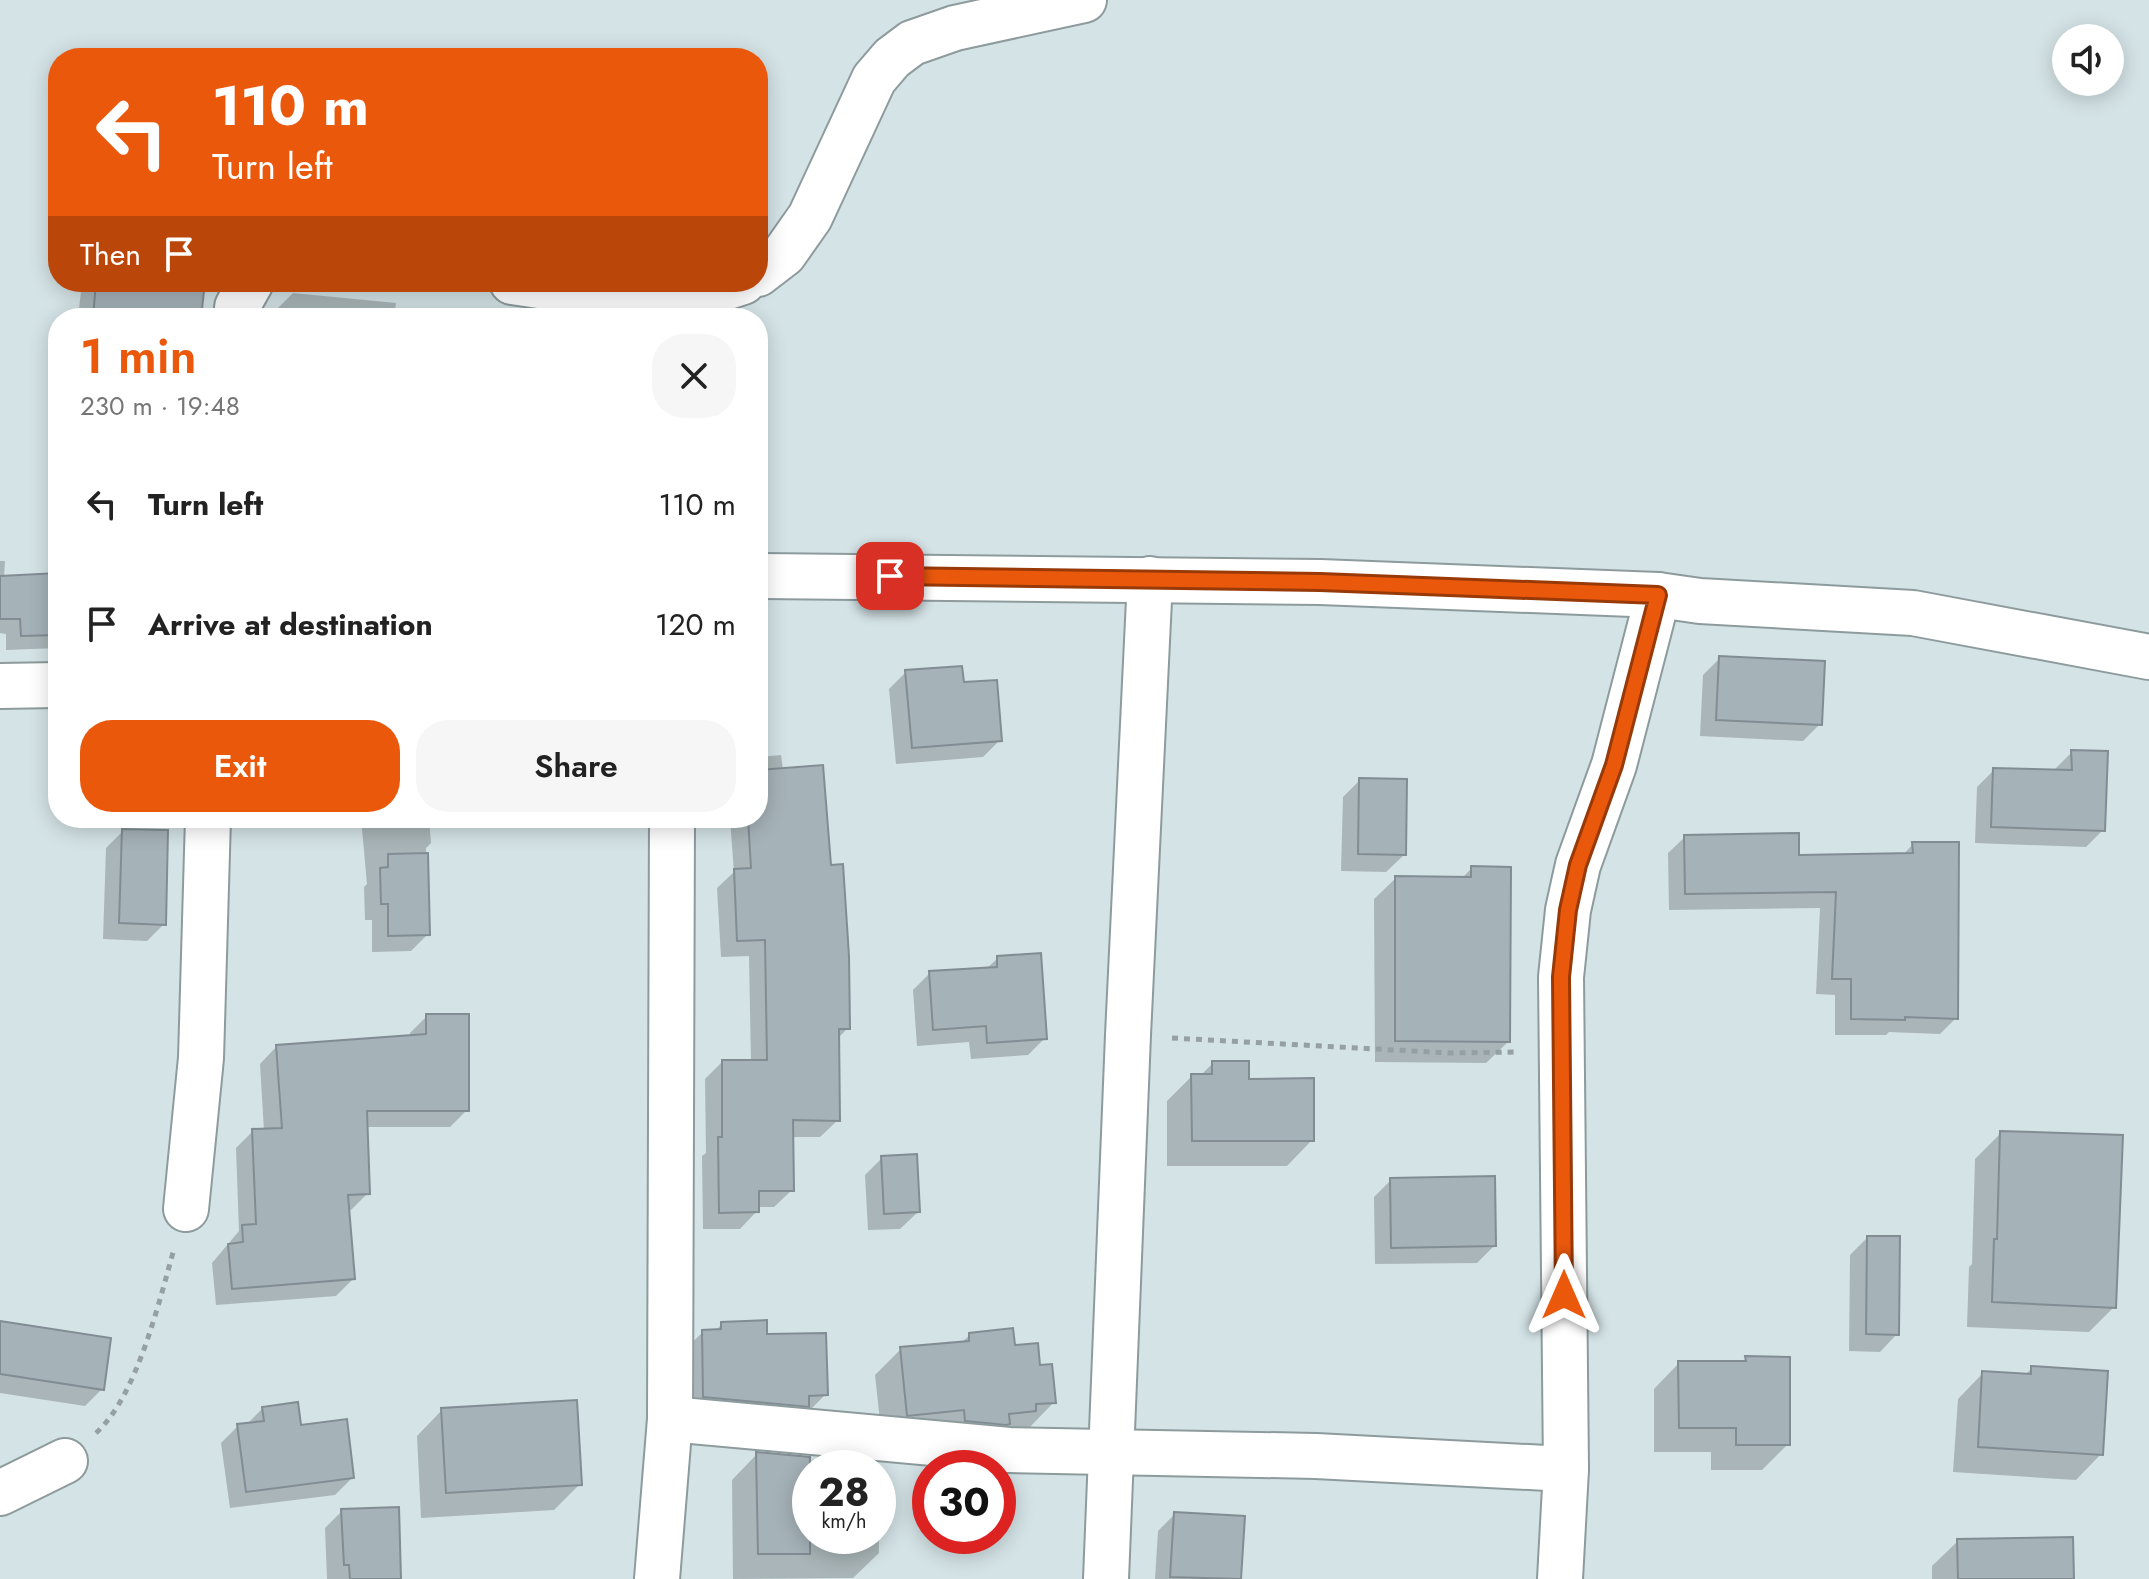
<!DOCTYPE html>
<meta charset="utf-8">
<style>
body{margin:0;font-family:Jost,sans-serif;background:#f6f6f6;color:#222;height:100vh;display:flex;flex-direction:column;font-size:30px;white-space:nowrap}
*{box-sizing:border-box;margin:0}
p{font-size:26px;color:#767676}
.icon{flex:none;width:44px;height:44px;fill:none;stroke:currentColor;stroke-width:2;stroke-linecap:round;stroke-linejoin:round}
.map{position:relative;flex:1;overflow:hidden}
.details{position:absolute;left:48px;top:308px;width:720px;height:520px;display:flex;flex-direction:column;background:#fff;border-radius:32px;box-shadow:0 4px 20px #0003}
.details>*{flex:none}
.banner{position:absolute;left:48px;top:48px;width:720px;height:244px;border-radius:32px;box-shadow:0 4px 20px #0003;background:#ea580c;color:#fff;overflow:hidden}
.tools{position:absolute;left:2052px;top:24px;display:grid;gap:16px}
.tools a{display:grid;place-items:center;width:72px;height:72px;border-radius:50%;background:#fff;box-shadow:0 4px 20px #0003;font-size:40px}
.speed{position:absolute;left:792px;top:1450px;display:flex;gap:16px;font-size:40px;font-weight:700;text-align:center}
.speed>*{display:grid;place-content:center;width:104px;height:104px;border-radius:50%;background:#fff;box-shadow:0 4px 20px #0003;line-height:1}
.speed small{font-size:20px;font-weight:400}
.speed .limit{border:12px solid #d22;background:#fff;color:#111}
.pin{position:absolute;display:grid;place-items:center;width:68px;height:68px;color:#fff;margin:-34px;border-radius:16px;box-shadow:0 4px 12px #0006}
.me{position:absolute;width:88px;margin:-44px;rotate:0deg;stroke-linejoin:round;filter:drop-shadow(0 0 6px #0008)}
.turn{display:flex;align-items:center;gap:28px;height:168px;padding:0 32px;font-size:36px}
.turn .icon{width:104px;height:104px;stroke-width:2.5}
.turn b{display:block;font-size:56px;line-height:68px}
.then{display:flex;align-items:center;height:76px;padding:0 32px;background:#0003;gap:16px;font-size:30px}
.round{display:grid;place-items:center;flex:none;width:84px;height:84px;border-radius:32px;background:#f6f6f6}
.headline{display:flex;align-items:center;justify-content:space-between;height:136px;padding:0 32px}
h1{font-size:48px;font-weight:600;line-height:60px;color:#ea580c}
.button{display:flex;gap:16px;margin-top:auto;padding:16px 32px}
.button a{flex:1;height:92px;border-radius:32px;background:#ea580c;color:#fff;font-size:32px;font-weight:600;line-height:92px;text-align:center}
.button a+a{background:#f6f6f6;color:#222}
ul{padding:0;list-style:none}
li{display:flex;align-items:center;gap:24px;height:120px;padding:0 32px}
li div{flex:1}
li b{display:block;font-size:30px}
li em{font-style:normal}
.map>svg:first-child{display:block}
.shadow{fill:#0003}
.building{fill:#a5b2b8;stroke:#818d93;stroke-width:2}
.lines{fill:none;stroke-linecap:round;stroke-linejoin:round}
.street-casing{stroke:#8d9b9d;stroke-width:48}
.path{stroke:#94a0a2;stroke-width:5;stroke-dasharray:6 6;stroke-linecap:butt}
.street{stroke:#fff;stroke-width:44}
.route-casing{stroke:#983908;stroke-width:20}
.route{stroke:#ea580c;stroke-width:14}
</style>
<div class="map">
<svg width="2149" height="1579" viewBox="0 0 2149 1579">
<rect width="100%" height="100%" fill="#d4e3e6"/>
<g class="shadow">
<polygon points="82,282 203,282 199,318 78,318"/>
<polygon points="293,293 396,303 394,318 275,318 276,310"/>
<polygon points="0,561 5,561 4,577 58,575 58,648 6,650 6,634 0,633"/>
<polygon points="1720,658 1820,724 1803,741 1700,736 1703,675"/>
<polygon points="906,672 962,684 1000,740 983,757 896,764 889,689"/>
<polygon points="2072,752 2103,830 2086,847 1975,843 1977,787 1994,770 2055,772 2055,769"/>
<polygon points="781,755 783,770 829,867 848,1028 837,1039 838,1120 820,1137 791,1137 792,1190 774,1207 757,1207 757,1211 740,1229 703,1229 702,1156 706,1153 705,1079 722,1062 751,1062 749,956 721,957 717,888 734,872 730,819 706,820 705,818 758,818 758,757"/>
<polygon points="1360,780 1404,855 1386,872 1341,871 1343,797"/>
<polygon points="361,818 429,818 431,843 426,848 428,934 411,951 372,952 372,920 365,920 364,887 367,884"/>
<polygon points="123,831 164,924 147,941 103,939 106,848"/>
<polygon points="1685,837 1797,857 1902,856 1913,844 1956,1018 1940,1034 1889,1032 1886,1035 1835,1035 1835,995 1816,994 1820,908 1669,910 1668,853"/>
<polygon points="1472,868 1508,1042 1486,1063 1375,1062 1374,899 1396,878 1461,879"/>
<polygon points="998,958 1045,1038 1028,1055 971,1059 969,1042 917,1046 913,990 930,973 986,969"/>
<polygon points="427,1016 467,1110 450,1127 366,1127 368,1193 351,1210 347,1210 353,1279 336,1296 216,1305 212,1263 239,1231 236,1148 253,1131 264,1131 260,1064 277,1046 410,1038 410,1033"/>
<polygon points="1213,1063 1247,1081 1312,1140 1287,1166 1167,1166 1167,1101 1192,1076 1200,1076"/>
<polygon points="2001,1133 2114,1307 2089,1332 1967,1327 1969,1267 1972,1264 1975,1159"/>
<polygon points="882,1158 918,1212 900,1229 868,1230 865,1175"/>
<polygon points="1391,1180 1494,1246 1477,1263 1375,1264 1374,1197"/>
<polygon points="1867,1238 1897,1334 1880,1352 1849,1351 1850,1255"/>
<polygon points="0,1323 102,1389 85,1406 0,1393"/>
<polygon points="722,1324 765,1336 826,1394 800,1420 678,1422 677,1357 703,1332 714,1332"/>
<polygon points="970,1335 1013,1347 1038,1367 1054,1402 1029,1428 882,1440 875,1375 901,1349 961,1343"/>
<polygon points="1746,1358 1788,1444 1762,1470 1711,1470 1711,1452 1654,1452 1654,1389 1679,1363 1742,1363"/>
<polygon points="2032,1368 2101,1454 2076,1480 1953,1472 1958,1399 1983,1373 2024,1376"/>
<polygon points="262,1409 299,1427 352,1478 335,1495 230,1508 221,1443 238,1426 246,1425"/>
<polygon points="442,1410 580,1484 554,1510 421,1518 417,1436"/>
<polygon points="757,1454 808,1463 878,1465 878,1468 810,1468 810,1536 878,1536 878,1469 879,1553 853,1578 733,1579 732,1480"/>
<polygon points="342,1511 399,1579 327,1579 325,1528"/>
<polygon points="1175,1514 1243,1518 1239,1579 1155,1579 1158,1531"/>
<polygon points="1958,1541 2072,1579 1932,1579 1932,1566"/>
</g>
<g class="building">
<polygon points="96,282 205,282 201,318 93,318"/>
<polygon points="58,573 58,635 21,636 20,619 0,619 0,576"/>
<polygon points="1719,656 1825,661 1822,725 1716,720"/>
<polygon points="962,666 964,682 997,680 1002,741 912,748 905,670"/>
<polygon points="2071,750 2108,751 2105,831 1991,827 1993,768 2072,770"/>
<polygon points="823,765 831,865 843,864 849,956 850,1029 839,1029 840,1121 793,1120 794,1191 759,1191 759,1212 719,1213 718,1137 722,1137 722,1060 767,1060 765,940 737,941 734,869 751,868 748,818 758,818 758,770"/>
<polygon points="1359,778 1407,779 1406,855 1358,854"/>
<polygon points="122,829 168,830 166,925 119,923"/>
<polygon points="1799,833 1799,855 1913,853 1912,842 1959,842 1958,1019 1905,1017 1905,1020 1851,1019 1851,979 1832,979 1836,892 1685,894 1684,835"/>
<polygon points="428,853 430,935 388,936 388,904 381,904 380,868 388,867 388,854"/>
<polygon points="1471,866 1511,867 1510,1042 1395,1041 1395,876 1471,877"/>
<polygon points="1041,953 1047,1039 987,1043 986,1026 933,1030 929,971 997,967 997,956"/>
<polygon points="426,1014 469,1014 469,1111 367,1111 370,1194 348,1195 355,1279 232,1289 228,1244 243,1242 242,1225 256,1224 252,1129 282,1128 276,1045 426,1034"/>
<polygon points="1212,1061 1249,1061 1249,1079 1314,1078 1314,1141 1192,1141 1191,1074 1212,1074"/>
<polygon points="2000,1131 2123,1135 2116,1308 1992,1302 1994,1239 1997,1239"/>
<polygon points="917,1154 920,1212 884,1214 881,1156"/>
<polygon points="1495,1176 1496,1246 1391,1248 1390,1178"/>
<polygon points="1867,1236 1900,1236 1899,1335 1866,1334"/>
<polygon points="767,1320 767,1334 826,1333 828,1395 809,1396 809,1407 703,1397 702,1330 721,1329 721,1322"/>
<polygon points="0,1321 111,1338 104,1390 0,1374"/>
<polygon points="1013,1328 1015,1345 1038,1343 1040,1365 1052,1364 1056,1403 1036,1404 1036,1411 1009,1414 1010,1424 1006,1425 965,1421 964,1410 907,1416 900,1347 969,1341 969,1333"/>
<polygon points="1745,1356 1790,1357 1790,1445 1736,1445 1736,1428 1679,1428 1678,1361 1746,1361"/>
<polygon points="2031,1366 2108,1371 2103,1455 1978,1447 1982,1371 2031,1374"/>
<polygon points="577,1400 582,1485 446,1493 441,1408"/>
<polygon points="298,1402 301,1425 347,1419 354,1478 246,1492 237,1424 264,1421 262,1407"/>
<polygon points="756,1452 810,1457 810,1554 758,1554"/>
<polygon points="399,1507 401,1579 350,1579 349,1565 344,1565 341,1509"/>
<polygon points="1174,1512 1245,1516 1241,1579 1170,1577"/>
<polygon points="2073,1537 2074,1579 1958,1579 1957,1539"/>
</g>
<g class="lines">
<g class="street-casing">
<g id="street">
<polyline points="758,274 784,254 810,217 874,79 892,58 912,43 955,28 1084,0"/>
<polyline points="512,282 627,299 641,309 642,318"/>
<polyline points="627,299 678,292 709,293 743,282"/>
<polyline points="237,318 237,307 251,282"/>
<polyline points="758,576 1320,582 1658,595 1700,601 1913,613 2149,657"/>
<polyline points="0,686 58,685"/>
<polyline points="186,1209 201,1058 208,818"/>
<polyline points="670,1419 1009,1450 1316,1456 1566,1469"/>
<polyline points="0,1493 65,1461"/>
<polyline points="657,1579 670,1419 672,818"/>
<polyline points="1106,1579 1128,1035 1150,579"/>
<polyline points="1560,1579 1566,1469 1561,977 1568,910 1578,865 1614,765 1658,595"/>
</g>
</g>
<g class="path">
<polyline points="1172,1038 1450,1053 1518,1052"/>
<path d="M96 1433C137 1396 159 1302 174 1249"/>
</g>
<use href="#street" class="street"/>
</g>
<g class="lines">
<g class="route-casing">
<polyline id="route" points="890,576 1320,582 1658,595 1614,765 1578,865 1568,910 1561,977 1564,1295"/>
</g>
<use href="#route" class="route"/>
</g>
</svg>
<div class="tools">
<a><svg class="icon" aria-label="sound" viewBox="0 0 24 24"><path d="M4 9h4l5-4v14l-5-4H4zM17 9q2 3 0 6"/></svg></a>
</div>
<div class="speed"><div>28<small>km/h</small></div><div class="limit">30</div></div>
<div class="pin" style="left:890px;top:576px;background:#d93025"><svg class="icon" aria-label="arrive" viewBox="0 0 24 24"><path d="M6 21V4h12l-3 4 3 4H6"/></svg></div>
<svg class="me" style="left:1564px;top:1295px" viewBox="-20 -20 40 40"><path d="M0-17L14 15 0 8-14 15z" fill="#ea580c" stroke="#fff" stroke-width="4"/></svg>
<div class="banner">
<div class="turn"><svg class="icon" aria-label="left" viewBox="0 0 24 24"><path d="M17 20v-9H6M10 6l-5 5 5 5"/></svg><div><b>110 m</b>Turn left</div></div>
<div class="then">Then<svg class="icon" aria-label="arrive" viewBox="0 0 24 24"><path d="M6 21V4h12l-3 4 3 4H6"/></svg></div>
</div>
<section class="details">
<div class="headline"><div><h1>1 min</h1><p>230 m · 19:48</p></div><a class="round"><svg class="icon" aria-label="close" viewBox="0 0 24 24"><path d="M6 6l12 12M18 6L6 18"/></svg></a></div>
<ul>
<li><svg class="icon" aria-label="left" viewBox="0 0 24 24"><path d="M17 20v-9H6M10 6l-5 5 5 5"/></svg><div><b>Turn left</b></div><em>110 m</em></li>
<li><svg class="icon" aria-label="arrive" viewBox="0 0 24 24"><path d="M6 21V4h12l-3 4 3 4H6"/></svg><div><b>Arrive at destination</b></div><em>120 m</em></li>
</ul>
<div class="button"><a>Exit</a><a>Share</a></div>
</section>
</div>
